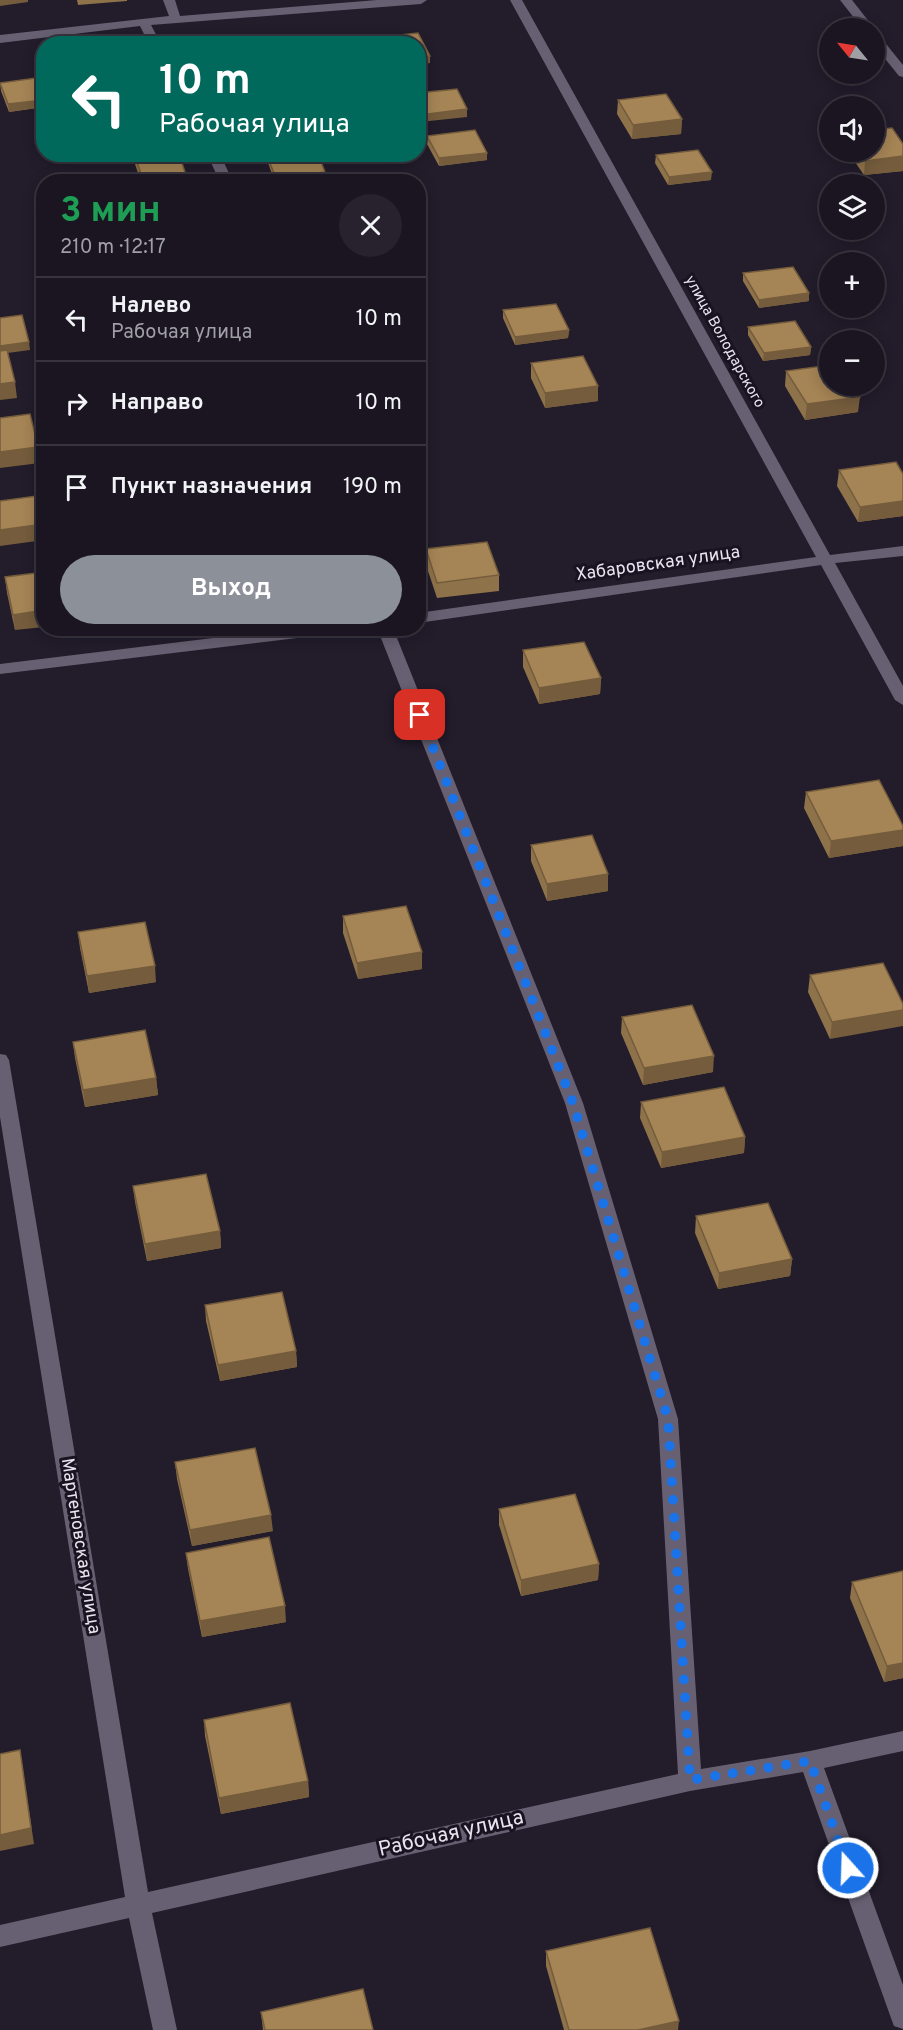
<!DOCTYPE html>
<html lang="ru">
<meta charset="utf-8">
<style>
body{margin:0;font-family:Overpass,sans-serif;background:#27222d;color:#f1f3f6;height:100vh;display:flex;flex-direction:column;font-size:22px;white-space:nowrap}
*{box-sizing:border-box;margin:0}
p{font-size:20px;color:#9f9fa5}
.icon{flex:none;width:33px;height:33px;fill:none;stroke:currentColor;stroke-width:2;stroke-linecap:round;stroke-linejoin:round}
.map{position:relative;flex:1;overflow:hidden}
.panel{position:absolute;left:36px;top:174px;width:390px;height:462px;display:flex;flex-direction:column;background:#1a1520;border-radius:24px;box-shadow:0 3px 15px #0003,0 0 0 2px #38343e}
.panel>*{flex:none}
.hud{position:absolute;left:36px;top:36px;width:390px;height:126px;border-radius:24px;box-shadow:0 3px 15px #0003,0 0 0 2px #38343e;background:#00695c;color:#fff;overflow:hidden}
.needle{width:39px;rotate:300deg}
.fabs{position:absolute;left:819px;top:18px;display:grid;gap:12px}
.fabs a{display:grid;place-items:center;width:66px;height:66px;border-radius:50%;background:#1a1520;box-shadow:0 3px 15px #0003,0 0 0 2px #38343e;font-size:30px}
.pin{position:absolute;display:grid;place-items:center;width:51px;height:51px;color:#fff;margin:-26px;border-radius:12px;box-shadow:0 3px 9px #0006}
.me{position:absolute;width:66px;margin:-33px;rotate:340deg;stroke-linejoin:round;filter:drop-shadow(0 0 4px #0008)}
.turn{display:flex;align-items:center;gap:21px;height:126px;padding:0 24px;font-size:27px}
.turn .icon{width:78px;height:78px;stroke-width:2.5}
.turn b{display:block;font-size:42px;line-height:51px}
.round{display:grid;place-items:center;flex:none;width:63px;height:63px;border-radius:32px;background:#27222d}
.summary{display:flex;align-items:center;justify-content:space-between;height:102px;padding:0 24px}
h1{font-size:36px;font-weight:700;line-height:45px;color:#1e9e55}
.action{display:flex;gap:12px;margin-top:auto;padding:12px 24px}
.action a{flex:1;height:69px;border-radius:36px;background:#8c9099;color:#fff;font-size:24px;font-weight:700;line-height:69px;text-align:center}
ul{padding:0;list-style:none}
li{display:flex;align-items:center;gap:18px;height:84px;padding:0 24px;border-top:2px solid #38343e}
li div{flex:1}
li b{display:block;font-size:22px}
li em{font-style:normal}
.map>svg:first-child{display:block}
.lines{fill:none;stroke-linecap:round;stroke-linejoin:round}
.minor{fill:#676072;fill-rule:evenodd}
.wall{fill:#8e7249}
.shaded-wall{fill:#745c3c}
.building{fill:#a58455;stroke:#745c3c;stroke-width:1.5}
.route{stroke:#1a73e8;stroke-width:10;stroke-dasharray:0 18}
.labels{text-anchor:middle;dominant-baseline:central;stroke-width:6;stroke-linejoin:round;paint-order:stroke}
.far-street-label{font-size:15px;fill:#e8e4ef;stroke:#191321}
.street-label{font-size:18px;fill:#e8e4ef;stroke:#191321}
.near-street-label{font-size:21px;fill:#e8e4ef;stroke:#191321}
</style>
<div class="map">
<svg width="903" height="2030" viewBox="0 0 903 2030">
<rect width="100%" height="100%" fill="#221c2b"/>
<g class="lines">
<g class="minor">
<polygon points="163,0 175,0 180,16 377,0 427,0 421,4 151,25 161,44 149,44 140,26 0,43 0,35 169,16"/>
<polygon points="510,0 522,0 830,555 903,546 903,556 835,563 903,686 903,705 895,700 821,565 418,623 418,613 816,557"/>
<polygon points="840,0 852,0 874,28 862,28"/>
<polygon points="874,34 878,34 903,65 903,77 899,76 874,45"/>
<polygon points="207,154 220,154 233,182 220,182"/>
<polygon points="295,628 345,628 338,633 0,674 0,664"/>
<polygon points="377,628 393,628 583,1103 678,1419 701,1769 810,1751 903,1731 903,1751 824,1768 903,1985 903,2029 894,2026 891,2018 803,1772 690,1791 152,1913 177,2030 153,2030 129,1918 0,1947 0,1925 125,1897 0,1117 0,1054 6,1055 9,1060 148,1892 678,1774 658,1419 565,1103"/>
</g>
</g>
<g class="wall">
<polygon points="77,0 127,0 127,1 78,5"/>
<polygon points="44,78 44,107 9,112 1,91 0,83"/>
<polygon points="618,100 682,119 681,134 632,139 617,114"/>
<polygon points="427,136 487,160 439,166 427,144"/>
<polygon points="903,144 903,171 864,175 848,152 874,152"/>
<polygon points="656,155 711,180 668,185 655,163"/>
<polygon points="135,156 186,182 141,182 135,164"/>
<polygon points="267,156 325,172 325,180 311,182 275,182 268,163"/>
<polygon points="743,273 809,301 759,308 743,281"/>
<polygon points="503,310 569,330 568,338 515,345 503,318"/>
<polygon points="748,327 811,347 810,355 763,361 748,335"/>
<polygon points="531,363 598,386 598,401 545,408 531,378"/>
<polygon points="786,371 858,412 805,420 785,386"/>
<polygon points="839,470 903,474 903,516 858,522 837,486"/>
<polygon points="426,549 499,575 499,591 437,598 426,565"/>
<polygon points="44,572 15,630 7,593 5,577"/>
<polygon points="523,650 601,678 600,694 539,704 523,667"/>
<polygon points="806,792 903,846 829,858 804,808"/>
<polygon points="531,845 608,891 547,901 531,861"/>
<polygon points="343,916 422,952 422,969 358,979 343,933"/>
<polygon points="78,932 156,982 89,993 80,948"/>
<polygon points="883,963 830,1039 808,992 810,975"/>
<polygon points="622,1017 713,1072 643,1085 621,1033"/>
<polygon points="73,1042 156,1078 158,1095 85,1107 75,1058"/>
<polygon points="641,1102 745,1137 744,1153 661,1168 640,1118"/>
<polygon points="133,1186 220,1231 221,1248 147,1261 135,1202"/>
<polygon points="696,1216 792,1259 790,1276 718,1289 695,1233"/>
<polygon points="205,1305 296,1351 297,1367 220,1381 206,1321"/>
<polygon points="175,1462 273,1531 192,1546 177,1479"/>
<polygon points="499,1509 599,1564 598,1580 521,1596 499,1525"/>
<polygon points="186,1553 286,1622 202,1637 188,1569"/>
<polygon points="852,1582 903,1678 884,1682 850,1598"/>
<polygon points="204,1720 308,1781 309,1797 221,1814 205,1736"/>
<polygon points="546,1951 678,2030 564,2030 546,1966"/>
<polygon points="261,2012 373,2030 263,2030"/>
</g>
<g class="shaded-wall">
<polygon points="0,0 28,0 28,2 0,6"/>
<polygon points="430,56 430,63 418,65 418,57"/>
<polygon points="44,100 44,107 9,112 8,104"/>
<polygon points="467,109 467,117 420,122 420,115"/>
<polygon points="682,119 681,134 632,139 633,125"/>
<polygon points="487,153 487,160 439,166 439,158"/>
<polygon points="903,156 903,171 864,175 865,161"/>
<polygon points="325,172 325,180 311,182 276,182 276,178"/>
<polygon points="712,172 711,180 668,185 669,177"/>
<polygon points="186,175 186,182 143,182 143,180"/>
<polygon points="809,293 809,301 759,308 759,300"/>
<polygon points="569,330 568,338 515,345 515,337"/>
<polygon points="29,342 30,350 0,354 0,346"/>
<polygon points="811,347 810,355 763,361 764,353"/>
<polygon points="15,382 17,398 0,400 0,384"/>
<polygon points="598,386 598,401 545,408 545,393"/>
<polygon points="860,397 858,412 805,420 807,404"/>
<polygon points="38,447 40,463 0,468 0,452"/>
<polygon points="903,501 903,516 858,522 860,507"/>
<polygon points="44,524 44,540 0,546 0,530"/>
<polygon points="44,610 44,627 15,630 13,615"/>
<polygon points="601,678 600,694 539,704 539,688"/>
<polygon points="903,830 903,846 829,858 831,841"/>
<polygon points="608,874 608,891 547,901 547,884"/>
<polygon points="422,952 422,969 358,979 357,963"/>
<polygon points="155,966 156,982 89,993 87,976"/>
<polygon points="903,1010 903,1026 830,1039 832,1022"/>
<polygon points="714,1056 713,1072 643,1085 644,1068"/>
<polygon points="156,1078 158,1095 85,1107 83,1090"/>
<polygon points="745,1137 744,1153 661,1168 662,1152"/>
<polygon points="220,1231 221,1248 147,1261 145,1244"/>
<polygon points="792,1259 790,1276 718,1289 719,1273"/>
<polygon points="296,1351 297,1367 220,1381 218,1365"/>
<polygon points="271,1515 273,1531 192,1546 190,1530"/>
<polygon points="599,1564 598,1580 521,1596 521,1580"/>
<polygon points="285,1606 286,1622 202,1637 200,1621"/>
<polygon points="903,1663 903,1678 884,1682 887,1666"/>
<polygon points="20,1750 34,1844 0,1851 0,1835"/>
<polygon points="308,1781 309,1797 221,1814 219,1798"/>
<polygon points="679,2021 678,2030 638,2030"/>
</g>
<g class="building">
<polygon points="418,33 430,56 418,57 418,44 376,44 374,38"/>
<polygon points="43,77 44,100 8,104 0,83"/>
<polygon points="457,89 467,109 420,115 418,111 418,93"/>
<polygon points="666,94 682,119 633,125 618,100"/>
<polygon points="892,128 903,144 903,156 865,161 859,152 874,152 874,130"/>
<polygon points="475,130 487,153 439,158 427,136"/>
<polygon points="698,150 712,172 669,177 656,155"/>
<polygon points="147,154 179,154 186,175 143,180 135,156"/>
<polygon points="276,154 318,154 325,172 276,178 267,156"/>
<polygon points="793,267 809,293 759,300 743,273"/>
<polygon points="556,304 569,330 515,337 503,310"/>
<polygon points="22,315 29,342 0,346 0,318"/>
<polygon points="795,321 811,347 764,353 748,327"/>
<polygon points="7,350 15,382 0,384 0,351"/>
<polygon points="583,356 598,386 545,393 531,363"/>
<polygon points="830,365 830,386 853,386 860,397 807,404 786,371"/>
<polygon points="30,414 38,447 0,452 0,418"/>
<polygon points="896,462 903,474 903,501 860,507 839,470"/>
<polygon points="44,495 44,524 0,530 0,501"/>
<polygon points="487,542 499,575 437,583 426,549"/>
<polygon points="44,572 44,610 13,615 5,577"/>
<polygon points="584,642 601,678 539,688 523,650"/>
<polygon points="879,780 903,826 903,830 831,841 806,792"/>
<polygon points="592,835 608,874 547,884 531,845"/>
<polygon points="406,906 422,952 357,963 343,916"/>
<polygon points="145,922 155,966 87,976 78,932"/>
<polygon points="883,963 903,1004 903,1010 832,1022 810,975"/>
<polygon points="692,1005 714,1056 644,1068 622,1017"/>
<polygon points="145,1030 156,1078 83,1090 73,1042"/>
<polygon points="724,1087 745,1137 662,1152 641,1102"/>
<polygon points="206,1174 220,1231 145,1244 133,1186"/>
<polygon points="768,1203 792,1259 719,1273 696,1216"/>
<polygon points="282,1292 296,1351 218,1365 205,1305"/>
<polygon points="255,1448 271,1515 190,1530 175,1462"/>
<polygon points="575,1494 599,1564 521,1580 499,1509"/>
<polygon points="269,1537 285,1606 200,1621 186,1553"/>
<polygon points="903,1571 903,1663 887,1666 852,1582"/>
<polygon points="290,1703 308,1781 219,1798 204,1720"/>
<polygon points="20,1750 31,1828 0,1835 0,1754"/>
<polygon points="650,1928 679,2021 638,2030 569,2030 546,1951"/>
<polygon points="363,1989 373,2030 265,2030 261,2012"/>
</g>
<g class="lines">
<polyline class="route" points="420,715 573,1103 668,1419 690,1780 810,1761 848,1868"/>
</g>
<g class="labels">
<g class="far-street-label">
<text transform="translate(724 342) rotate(61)">улица Володарского</text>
</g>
<g class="street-label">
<text transform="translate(658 564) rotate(-8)">Хабаровская улица</text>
<text transform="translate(80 1546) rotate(81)">Мартеновская улица</text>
</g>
<g class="near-street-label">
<text transform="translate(451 1834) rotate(-13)">Рабочая улица</text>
</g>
</g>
</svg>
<div class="fabs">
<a><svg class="needle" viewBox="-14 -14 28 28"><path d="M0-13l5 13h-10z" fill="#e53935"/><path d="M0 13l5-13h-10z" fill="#9f9fa5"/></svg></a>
<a><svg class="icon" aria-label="sound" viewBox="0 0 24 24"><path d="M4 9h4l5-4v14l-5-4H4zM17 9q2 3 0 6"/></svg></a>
<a><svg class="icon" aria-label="layers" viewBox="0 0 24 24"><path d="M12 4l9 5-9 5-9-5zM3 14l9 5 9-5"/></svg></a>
<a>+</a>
<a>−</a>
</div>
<div class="pin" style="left:420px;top:715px;background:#d93025"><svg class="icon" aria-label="arrive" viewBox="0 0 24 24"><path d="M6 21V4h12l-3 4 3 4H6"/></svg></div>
<svg class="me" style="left:848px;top:1868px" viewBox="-20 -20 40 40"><circle r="17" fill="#1a73e8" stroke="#fff" stroke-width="3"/><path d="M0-11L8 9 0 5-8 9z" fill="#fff"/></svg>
<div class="hud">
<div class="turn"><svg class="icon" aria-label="left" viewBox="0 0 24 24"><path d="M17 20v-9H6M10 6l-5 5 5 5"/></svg><div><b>10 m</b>Рабочая улица</div></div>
</div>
<section class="panel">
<div class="summary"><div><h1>3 мин</h1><p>210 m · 12:17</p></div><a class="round"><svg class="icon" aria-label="close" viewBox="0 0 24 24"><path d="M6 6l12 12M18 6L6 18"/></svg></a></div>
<ul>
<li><svg class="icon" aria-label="left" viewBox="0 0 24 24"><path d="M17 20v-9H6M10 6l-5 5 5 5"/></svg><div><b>Налево</b><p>Рабочая улица</p></div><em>10 m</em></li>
<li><svg class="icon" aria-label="right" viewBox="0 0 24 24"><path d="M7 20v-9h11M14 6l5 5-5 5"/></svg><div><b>Направо</b></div><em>10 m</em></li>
<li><svg class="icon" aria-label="arrive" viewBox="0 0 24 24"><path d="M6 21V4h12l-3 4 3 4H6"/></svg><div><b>Пункт назначения</b></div><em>190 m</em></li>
</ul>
<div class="action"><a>Выход</a></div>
</section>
</div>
